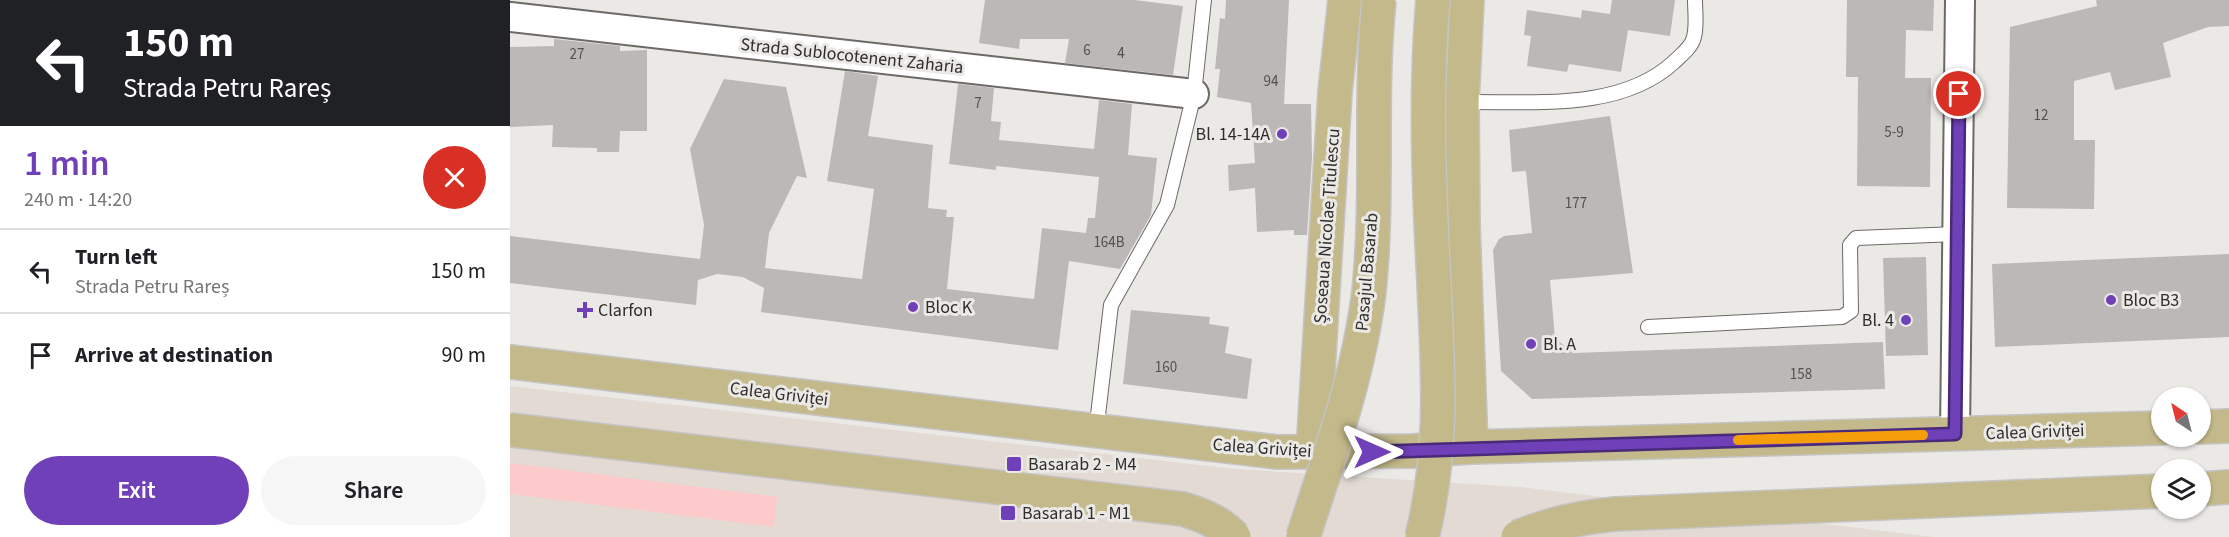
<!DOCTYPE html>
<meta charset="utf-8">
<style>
body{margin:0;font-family:"Source Sans 3",sans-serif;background:#f6f6f6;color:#202124;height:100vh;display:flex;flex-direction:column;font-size:22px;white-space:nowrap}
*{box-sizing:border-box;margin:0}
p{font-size:20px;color:#757577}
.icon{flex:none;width:33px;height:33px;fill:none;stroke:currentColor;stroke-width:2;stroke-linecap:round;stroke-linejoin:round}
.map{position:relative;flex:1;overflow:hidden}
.details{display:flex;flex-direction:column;background:#fff;width:510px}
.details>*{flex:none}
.guide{background:#202124;color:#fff;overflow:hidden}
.needle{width:39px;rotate:325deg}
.buttons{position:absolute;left:1641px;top:387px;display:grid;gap:12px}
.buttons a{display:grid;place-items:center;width:60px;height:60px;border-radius:50%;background:#fff;box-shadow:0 2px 4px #0004;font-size:30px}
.pin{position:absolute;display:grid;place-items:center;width:51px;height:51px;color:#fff;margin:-26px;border:3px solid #fff;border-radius:50%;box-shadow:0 2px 6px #0007}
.me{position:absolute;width:66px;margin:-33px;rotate:90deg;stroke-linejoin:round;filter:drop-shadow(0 0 4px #0008)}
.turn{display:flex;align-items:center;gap:21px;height:126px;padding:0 24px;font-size:27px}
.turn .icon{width:78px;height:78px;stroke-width:2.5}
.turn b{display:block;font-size:42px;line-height:51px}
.round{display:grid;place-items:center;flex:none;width:63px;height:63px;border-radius:32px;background:#f6f6f6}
.overview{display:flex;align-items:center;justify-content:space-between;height:102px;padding:0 24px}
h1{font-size:36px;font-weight:600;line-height:45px;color:#6f40b8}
.cta{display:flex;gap:12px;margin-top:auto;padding:12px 24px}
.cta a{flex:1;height:69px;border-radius:36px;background:#6f40b8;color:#fff;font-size:24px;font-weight:600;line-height:69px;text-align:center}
.cta a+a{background:#f6f6f6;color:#202124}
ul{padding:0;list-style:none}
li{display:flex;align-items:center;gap:18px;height:84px;padding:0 24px;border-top:2px solid #e0e0e0}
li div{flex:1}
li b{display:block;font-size:22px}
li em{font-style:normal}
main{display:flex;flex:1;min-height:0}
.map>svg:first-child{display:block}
.built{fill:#e2dad3}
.green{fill:#fccacb}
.building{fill:#bcb8b7}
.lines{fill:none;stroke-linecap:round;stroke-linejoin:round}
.lane-casing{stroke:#6c6967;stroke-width:16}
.street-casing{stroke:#6c6967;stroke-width:32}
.primary-casing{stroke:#c5c4c4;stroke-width:36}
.lane{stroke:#fff;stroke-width:14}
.street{stroke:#fff;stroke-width:28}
.primary{stroke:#c3b98a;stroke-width:33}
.primary-bridge-casing{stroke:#c5c4c4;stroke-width:36;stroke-linecap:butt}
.primary-bridge{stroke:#c3b98a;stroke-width:33}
.route-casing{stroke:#482a78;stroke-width:15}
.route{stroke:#6f40b8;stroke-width:10}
.slow{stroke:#f59e0b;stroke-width:10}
.poi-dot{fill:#6f40b8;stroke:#ebe9e6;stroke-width:2}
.labels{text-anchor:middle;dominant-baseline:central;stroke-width:6;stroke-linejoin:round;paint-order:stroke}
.number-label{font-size:15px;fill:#525050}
.street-label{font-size:18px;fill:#2f2e2d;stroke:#ebe9e6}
.poi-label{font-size:18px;fill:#2f2e2d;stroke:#ebe9e6;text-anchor:start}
</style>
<main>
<section class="details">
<div class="guide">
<div class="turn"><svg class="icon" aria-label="left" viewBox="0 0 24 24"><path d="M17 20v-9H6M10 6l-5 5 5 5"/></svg><div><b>150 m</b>Strada Petru Rareș</div></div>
</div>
<div class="overview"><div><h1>1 min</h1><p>240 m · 14:20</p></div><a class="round" style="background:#d93025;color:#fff"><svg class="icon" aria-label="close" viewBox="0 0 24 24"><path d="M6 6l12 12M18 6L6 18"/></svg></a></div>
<ul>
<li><svg class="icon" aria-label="left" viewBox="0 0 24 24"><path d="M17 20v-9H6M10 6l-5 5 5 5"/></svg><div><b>Turn left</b><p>Strada Petru Rareș</p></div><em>150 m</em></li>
<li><svg class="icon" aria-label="arrive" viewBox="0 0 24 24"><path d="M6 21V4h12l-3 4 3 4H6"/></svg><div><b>Arrive at destination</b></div><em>90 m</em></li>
</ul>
<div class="cta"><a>Exit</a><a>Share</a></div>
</section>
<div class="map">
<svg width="1719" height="537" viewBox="0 0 1719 537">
<rect width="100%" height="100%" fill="#ebe9e6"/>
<polygon class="built" points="0,386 725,469 1010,487 1423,537 0,537"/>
<polygon class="green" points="0,463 267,497 264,527 0,494"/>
<g class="building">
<polygon points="475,0 624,0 673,6 663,75 555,63 559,39 510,39 509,49 469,43"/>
<polygon points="716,0 779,0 774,104 801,104 802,158 797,235 784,235 784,230 747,232 745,188 719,191 718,165 745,163 741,103 707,97 710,69 705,69 710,18 715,19"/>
<polygon points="1102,0 1165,0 1160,36 1118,30 1111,72 1059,64 1057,72 1017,66 1021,36 1014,35 1017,10 1071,18 1072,10 1100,14"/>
<polygon points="1337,0 1424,0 1423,31 1396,30 1395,78 1421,78 1420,187 1347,186 1348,77 1336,77"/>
<polygon points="1586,0 1719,0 1719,26 1698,27 1653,43 1661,77 1605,90 1600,72 1564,81 1564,140 1585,140 1584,209 1497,208 1500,27 1587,6"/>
<polygon points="44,39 110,46 110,51 137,50 137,131 110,131 109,152 87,152 87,148 42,147 43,125 0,127 0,47 44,46"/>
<polygon points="335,71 368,76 358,136 423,145 418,208 437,210 436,217 444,217 437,289 524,299 532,228 576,233 578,218 585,218 589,177 486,166 486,170 439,164 448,84 484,88 481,121 491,122 489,140 584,149 589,100 622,104 618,155 647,158 641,215 610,269 559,261 548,350 251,312 254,288 233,277 207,274 188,280 186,305 0,283 0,236 190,259 194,225 180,149 214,79 276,87 297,178 287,176 259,233 255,268 352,279 364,189 317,181"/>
<polygon points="1100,116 1123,273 1040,280 1045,338 1063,353 1373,342 1375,389 1022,399 991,371 983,250 989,239 994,236 1022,233 1016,171 1002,172 999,130"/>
<polygon points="1719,254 1719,337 1485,347 1482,264"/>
<polygon points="1416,257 1418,355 1376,356 1373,258"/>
<polygon points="621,310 700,317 699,324 719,327 715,353 742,359 737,399 613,384"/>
</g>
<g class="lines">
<g class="lane-casing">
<g id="lane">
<path d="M952 102C1020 101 1110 112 1164 62 1171 55 1182 47 1184 37 1187 26 1185 11 1185 0"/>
<polyline points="1138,327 1332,317 1341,311 1340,245 1346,238 1447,234"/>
<polyline points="586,432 601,305 657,205 684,94 694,0"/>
</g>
</g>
<g class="street-casing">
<g id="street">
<polyline points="0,17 684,94"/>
<polyline points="1445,434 1450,0"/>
</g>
</g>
<g class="primary-casing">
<g id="primary">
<polyline points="957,0 952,102 953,224 961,447"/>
<polyline points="0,362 767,452 902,451 961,447 1652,428"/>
<polyline points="1690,427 1719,426"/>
<polyline points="803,452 825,92 835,0"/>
<polyline points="1690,489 1719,487"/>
</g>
</g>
<use href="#lane" class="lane"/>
<use href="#street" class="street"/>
<use href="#primary" class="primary"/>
<g class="primary-bridge-casing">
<g id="primary-bridge">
<path d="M0 430 673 509C692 515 710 522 724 537"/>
<path d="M793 537C819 457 849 375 859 291 869 194 859 97 869 0"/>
<path d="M912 537C934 448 928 373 924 283 919 189 915 94 923 0"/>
<path d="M1008 537C1040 524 1071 517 1105 514L1652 491"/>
</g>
</g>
<use href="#primary-bridge" class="primary-bridge"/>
</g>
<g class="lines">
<g class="route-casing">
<polyline id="route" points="862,452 1445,434 1449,94"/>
</g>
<use href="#route" class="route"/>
<polyline class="slow" points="1228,440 1413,435"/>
</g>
<g class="poi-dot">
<circle cx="772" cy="134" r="6"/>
<circle cx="1601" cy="300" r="6"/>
<circle cx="403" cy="307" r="6"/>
<path d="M72 301h6v6h6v6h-6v6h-6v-6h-6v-6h6z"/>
<circle cx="1396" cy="320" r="6"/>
<circle cx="1021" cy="344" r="6"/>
<rect x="496" y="456" width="16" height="16" rx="3"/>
<rect x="490" y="505" width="16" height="16" rx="3"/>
</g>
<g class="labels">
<g class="number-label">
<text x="577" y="50">6</text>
<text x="611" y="53">4</text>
<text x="67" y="54">27</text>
<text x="761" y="81">94</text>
<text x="468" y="103">7</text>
<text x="1531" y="115">12</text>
<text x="1384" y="132">5-9</text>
<text x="1066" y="203">177</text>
<text x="599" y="242">164B</text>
<text x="656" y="367">160</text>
<text x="1291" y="374">158</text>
</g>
<g class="street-label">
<text transform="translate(342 56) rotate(6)">Strada Sublocotenent Zaharia</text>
<text transform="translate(817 226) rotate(-86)">Șoseaua Nicolae Titulescu</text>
<text transform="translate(857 272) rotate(-85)">Pasajul Basarab</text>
<text transform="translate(269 394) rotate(7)">Calea Griviței</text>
<text transform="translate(1525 432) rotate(-2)">Calea Griviței</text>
<text transform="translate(752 448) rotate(4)">Calea Griviței</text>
</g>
<g class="poi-label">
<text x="760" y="134" text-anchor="end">Bl. 14-14A</text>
<text x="1613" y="300">Bloc B3</text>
<text x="415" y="307">Bloc K</text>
<text x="88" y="310">Clarfon</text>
<text x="1384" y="320" text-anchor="end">Bl. 4</text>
<text x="1033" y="344">Bl. A</text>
<text x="518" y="464">Basarab 2 - M4</text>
<text x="512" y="513">Basarab 1 - M1</text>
</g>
</g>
</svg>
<div class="buttons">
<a><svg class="needle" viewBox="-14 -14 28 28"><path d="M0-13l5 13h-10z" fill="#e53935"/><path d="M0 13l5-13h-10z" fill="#757577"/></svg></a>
<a><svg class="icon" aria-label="layers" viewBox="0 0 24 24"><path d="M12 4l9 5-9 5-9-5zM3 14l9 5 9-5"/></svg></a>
</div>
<div class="pin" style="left:1449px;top:94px;background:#d93025"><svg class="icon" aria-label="arrive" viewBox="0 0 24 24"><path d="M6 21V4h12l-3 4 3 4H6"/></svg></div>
<svg class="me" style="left:862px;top:452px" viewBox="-20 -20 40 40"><path d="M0-17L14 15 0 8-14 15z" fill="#6f40b8" stroke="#fff" stroke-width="4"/></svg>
</div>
</main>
